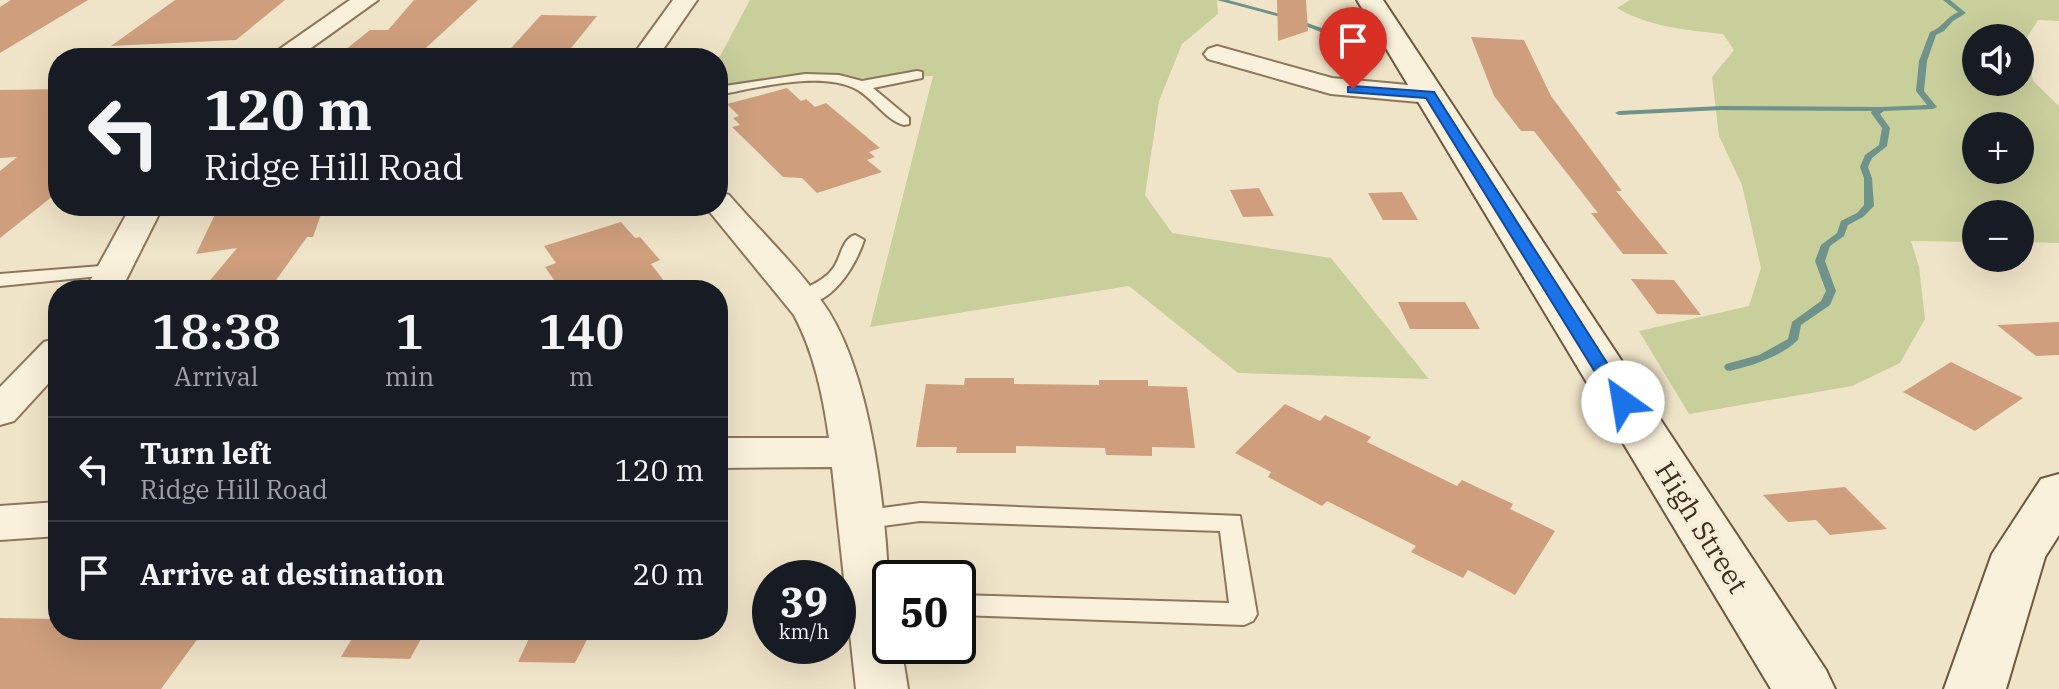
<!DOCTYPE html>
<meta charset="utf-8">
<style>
body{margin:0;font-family:"IBM Plex Serif",serif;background:#20242c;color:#f1f3f6;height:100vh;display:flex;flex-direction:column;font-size:30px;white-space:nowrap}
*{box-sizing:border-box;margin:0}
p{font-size:26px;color:#9ea1a6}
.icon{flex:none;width:44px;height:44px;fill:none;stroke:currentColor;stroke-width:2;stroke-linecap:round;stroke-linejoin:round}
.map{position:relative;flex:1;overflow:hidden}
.panel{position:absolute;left:48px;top:280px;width:680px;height:360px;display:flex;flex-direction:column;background:#171b24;border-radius:32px;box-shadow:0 8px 32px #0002}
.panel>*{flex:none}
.hud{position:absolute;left:48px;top:48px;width:680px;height:168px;border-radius:32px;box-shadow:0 8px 32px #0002;background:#171b24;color:#f1f3f6;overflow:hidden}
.fabs{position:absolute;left:1962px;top:24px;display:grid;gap:16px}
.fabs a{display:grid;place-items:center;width:72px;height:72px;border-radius:50%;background:#171b24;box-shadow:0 8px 32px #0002;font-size:40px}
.speed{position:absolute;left:752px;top:560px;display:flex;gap:16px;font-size:40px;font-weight:700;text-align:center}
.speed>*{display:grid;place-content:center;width:104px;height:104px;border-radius:50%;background:#171b24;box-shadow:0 8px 32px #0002;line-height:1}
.speed small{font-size:20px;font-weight:400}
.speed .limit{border:4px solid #111;border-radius:12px;background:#fff;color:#111}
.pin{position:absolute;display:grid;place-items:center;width:68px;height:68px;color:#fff;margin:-82px -34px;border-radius:50% 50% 50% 0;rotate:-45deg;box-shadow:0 0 8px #0007}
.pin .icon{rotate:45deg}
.me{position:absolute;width:88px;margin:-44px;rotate:328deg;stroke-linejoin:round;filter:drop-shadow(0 0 6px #0008)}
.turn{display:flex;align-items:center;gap:28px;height:168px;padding:0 24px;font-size:36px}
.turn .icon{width:104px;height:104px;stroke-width:2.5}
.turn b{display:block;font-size:56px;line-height:68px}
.eta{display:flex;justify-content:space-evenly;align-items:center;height:136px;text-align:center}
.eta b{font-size:48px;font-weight:600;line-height:56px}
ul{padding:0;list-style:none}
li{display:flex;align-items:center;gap:24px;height:104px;padding:0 24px;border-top:2px solid #363941}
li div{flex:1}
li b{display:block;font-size:30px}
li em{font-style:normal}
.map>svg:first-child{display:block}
.green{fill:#c9cf9b;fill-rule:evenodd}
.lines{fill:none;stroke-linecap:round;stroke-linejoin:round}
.stream{fill:#6f938a;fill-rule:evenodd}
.building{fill:#cf9f7d}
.service-casing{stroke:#8d765c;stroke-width:4}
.minor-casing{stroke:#8d765c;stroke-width:4}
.secondary-casing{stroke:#6f573f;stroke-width:4}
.service{fill:#faf1dc;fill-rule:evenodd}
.minor{fill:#faf1dc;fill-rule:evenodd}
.secondary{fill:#faf1dc;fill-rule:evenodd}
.route{fill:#1a73e8;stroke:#114b97;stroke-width:2}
.labels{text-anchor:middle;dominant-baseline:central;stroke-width:8;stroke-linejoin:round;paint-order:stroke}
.street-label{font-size:28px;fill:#3d2e20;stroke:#f7eed8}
</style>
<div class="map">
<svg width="2059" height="689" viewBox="0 0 2059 689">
<rect width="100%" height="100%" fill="#f0e4c8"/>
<g class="green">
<polygon points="750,0 1217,0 1218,14 1182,44 1159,101 1145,195 1172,233 1331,258 1429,379 1238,373 1129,286 870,327 933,76 718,84 718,60"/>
<path d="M1630 0H2059V21L2038 20 2025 41 2033 81 2059 106V243L2020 242V214H1976V242L1911 241 1919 267 1925 319 1900 363 1852 386 1689 414 1639 331 1749 306 1761 268 1742 185 1719 136 1712 77 1734 50 1723 34C1687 30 1649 27 1617 8ZM1976 38H2020V82H1976ZM1976 126H2020V170H1976Z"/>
</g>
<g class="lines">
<g class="stream">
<polygon points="1217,0 1228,0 1288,16 1349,38 1342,40 1284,18"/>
<path d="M1943 0H1950L1966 13 1953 21 1944 31 1936 35 1927 61 1924 91 1937 107 1933 109 1884 111 1880 114 1890 128 1887 146 1872 158 1868 167 1872 178 1874 206 1863 217 1848 225 1844 236 1830 246 1825 261 1836 291 1830 305 1801 325 1798 340C1780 357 1754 365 1730 371L1726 370 1724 367 1726 364 1759 355 1788 339 1792 322 1821 301 1826 291 1815 261 1821 245 1837 233 1841 221 1857 213 1864 205V178L1860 167 1865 155 1879 145 1882 128 1871 113 1872 111 1721 110 1619 115 1615 113 1619 111 1721 106 1882 107 1927 105 1916 91 1919 61 1930 32C1942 28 1946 17 1958 12Z"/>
</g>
</g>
<g class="building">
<polygon points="11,0 88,0 0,53 0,7"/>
<polygon points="175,0 285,0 236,40 111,46"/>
<polygon points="414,0 478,0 415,58 335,58 370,30 388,30"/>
<polygon points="1277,0 1306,0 1308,31 1278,41"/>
<polygon points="541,15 597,16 563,58 502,58"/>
<polygon points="1471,37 1524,40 1551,96 1622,191 1616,191 1668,254 1623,254 1591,213 1598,213 1534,131 1521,131 1494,96"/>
<polygon points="787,88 801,101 806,99 815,107 826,103 880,148 869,152 875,157 867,160 882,172 817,193 802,178 783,177 732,127 740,125 733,118 739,116 727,104"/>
<polygon points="58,89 58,192 0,238 0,171 17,157 0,158 0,90"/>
<polygon points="1259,188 1274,216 1243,217 1230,190"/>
<polygon points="1402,192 1418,220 1383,220 1368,193"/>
<polygon points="219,206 324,206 313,237 307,237 269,290 202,290 237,248 196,254"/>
<polygon points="621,222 635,238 640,237 660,260 651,264 671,290 561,290 545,267 556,263 544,246"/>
<polygon points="1631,279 1674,280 1701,315 1657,314"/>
<polygon points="1398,302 1465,302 1480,329 1410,329"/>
<polygon points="2059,322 2059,355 2036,356 1997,325"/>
<polygon points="1951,362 2023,398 1975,431 1903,392"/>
<polygon points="965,378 1014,378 1014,384 1099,385 1099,380 1148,380 1148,386 1187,387 1195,448 1152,447 1152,456 1106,455 1105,448 1016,446 1016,453 956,453 957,447 916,447 926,384 964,385"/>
<polygon points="1285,404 1320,421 1325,415 1371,437 1367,442 1457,486 1462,480 1513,504 1510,509 1555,531 1515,595 1468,570 1463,578 1411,552 1416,546 1327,501 1322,506 1268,477 1271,472 1235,453"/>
<polygon points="1845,487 1887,529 1830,535 1816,520 1788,522 1763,495"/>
<polygon points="0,618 58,619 58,630 204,630 161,689 0,689"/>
<polygon points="357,630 426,630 410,659 341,657"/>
<polygon points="533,630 592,630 575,663 518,662"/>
</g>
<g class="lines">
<g class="service-casing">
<g id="service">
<path d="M917 71 922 72V78L873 88 909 118V124L904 125C885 120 873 97 854 88 819 71 755 88 718 95V87L805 74 839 75 862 81Z"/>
<path d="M855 235 864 240C855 267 829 312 793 303L791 299C803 286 823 284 834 267 841 257 842 239 855 235Z"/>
<polygon points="114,265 123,270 120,274 0,286 0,274"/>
<polygon points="920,503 1240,516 1257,614 1253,621 1244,625 958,615 958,595 1229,603 1220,531 920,521 860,529 852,526 848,520 852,514 860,511"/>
</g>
</g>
<g class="minor-casing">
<g id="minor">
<polygon points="350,0 378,0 297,58 267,58"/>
<polygon points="673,0 697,0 657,58 631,58"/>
<polygon points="1217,46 1332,78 1430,87 1440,89 1444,95 1440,101 1430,103 1331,94 1208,59 1204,54 1208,49"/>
<path d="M718 192 729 195C760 231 804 273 829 312 879 393 890 552 890 646H901L908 689H856L832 467 718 468V438H829C823 395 814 353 794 315L705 206H718Z"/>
<polygon points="131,206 163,206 121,290 85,290"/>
<polygon points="58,338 58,373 14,421 0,425 0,387 44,342"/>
<polygon points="58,502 58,536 0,540 0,506"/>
</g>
</g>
<g class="secondary-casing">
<g id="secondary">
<polygon points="1357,0 1383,0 1826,670 1835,689 1771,689"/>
<polygon points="2059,474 2059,535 2045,557 2006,689 1944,689 1992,554 2041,479"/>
</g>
</g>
<use href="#service" class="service"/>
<use href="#minor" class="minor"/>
<use href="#secondary" class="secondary"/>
</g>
<polygon class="route" points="1353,86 1434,92 1632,402 1630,406 1616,406 1426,98 1348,92 1348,87"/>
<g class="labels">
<g class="street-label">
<text transform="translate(1702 527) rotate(58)">High Street</text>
</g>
</g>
</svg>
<div class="fabs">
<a><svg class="icon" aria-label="sound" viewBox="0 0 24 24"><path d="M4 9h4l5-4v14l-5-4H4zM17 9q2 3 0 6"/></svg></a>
<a>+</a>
<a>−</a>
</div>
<div class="speed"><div>39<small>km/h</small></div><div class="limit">50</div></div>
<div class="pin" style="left:1353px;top:89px;background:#d93025"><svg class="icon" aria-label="arrive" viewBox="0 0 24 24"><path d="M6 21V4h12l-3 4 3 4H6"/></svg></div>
<svg class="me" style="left:1623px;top:402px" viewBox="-20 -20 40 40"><circle r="19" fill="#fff"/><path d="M0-13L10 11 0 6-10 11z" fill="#1a73e8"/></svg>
<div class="hud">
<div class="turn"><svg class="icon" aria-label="left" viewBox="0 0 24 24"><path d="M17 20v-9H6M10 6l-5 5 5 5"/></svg><div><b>120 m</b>Ridge Hill Road</div></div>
</div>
<section class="panel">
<div class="eta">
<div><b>18:38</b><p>Arrival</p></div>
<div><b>1</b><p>min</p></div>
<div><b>140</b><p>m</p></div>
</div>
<ul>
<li><svg class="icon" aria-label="left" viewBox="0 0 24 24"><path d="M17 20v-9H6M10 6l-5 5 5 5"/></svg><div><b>Turn left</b><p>Ridge Hill Road</p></div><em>120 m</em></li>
<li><svg class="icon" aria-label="arrive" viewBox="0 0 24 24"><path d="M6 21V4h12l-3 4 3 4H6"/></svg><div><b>Arrive at destination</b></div><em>20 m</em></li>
</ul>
</section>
</div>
